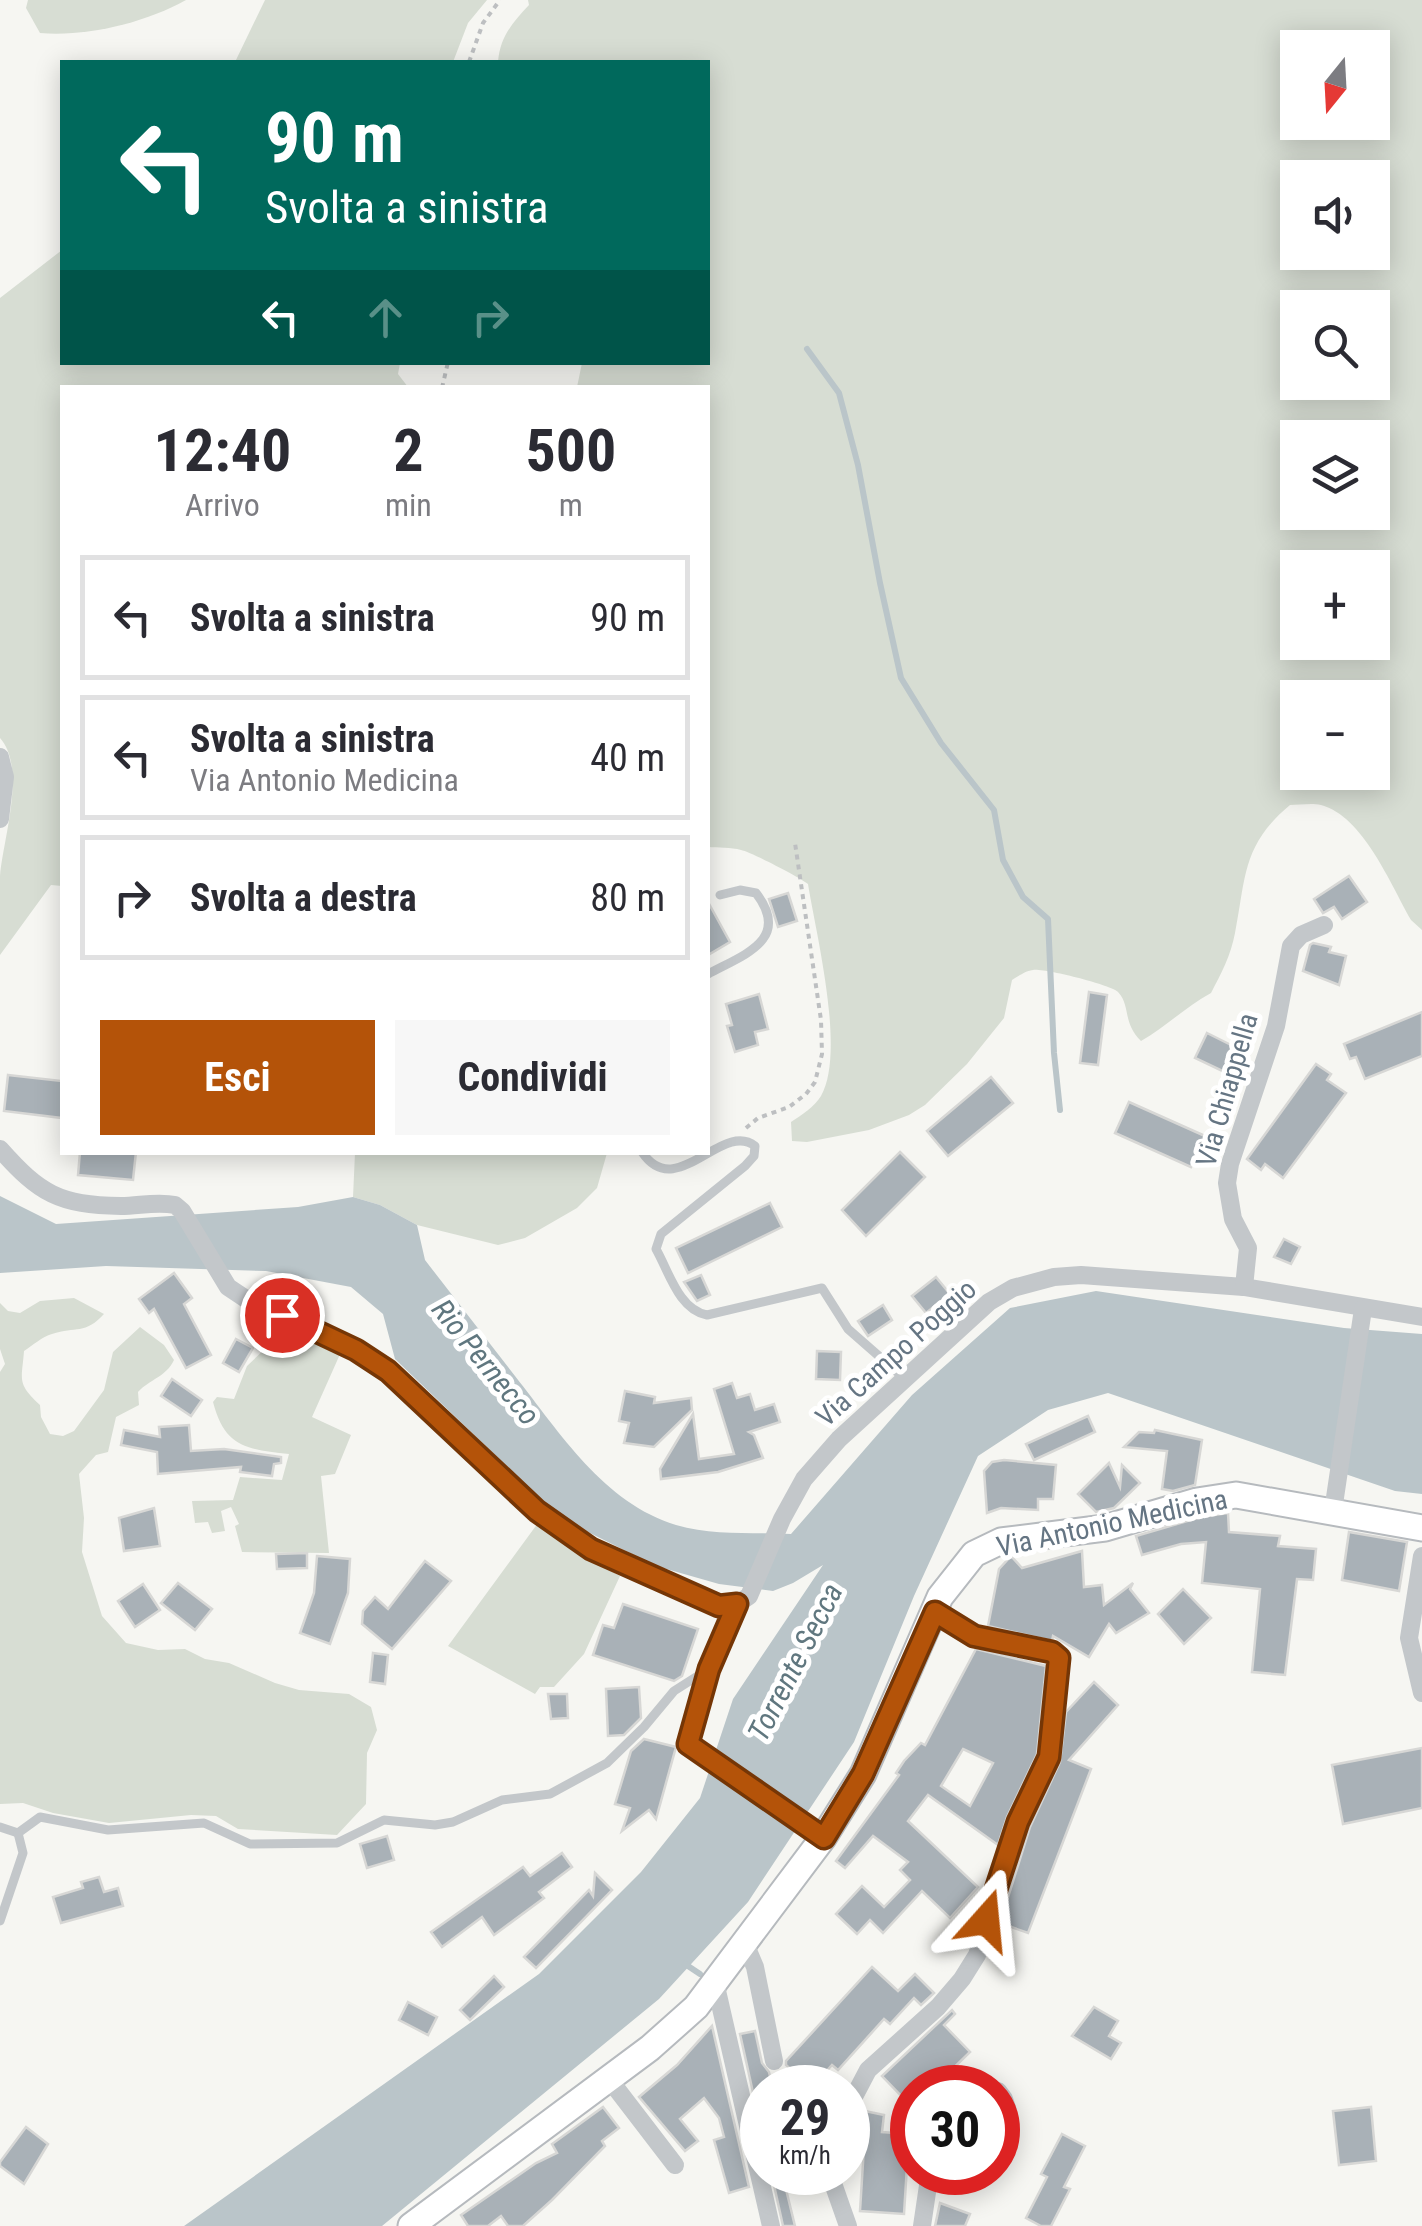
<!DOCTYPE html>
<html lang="it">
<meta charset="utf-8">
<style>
body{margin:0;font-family:"Roboto Condensed",sans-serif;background:#f7f7f7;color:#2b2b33;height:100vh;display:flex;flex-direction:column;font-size:38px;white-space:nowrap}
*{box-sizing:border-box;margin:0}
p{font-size:32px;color:#7c7c81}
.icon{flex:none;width:55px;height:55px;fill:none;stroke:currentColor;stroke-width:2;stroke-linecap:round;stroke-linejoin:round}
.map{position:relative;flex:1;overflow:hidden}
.panel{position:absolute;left:60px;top:385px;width:650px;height:770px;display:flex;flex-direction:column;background:#fff;border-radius:0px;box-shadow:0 5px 25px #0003}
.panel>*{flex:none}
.hud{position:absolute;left:60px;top:60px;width:650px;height:305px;border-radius:0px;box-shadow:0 5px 25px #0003;background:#00695c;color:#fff;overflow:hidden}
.needle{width:65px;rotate:198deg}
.tools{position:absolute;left:1280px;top:30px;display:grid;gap:20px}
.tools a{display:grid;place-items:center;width:110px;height:110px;border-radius:0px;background:#fff;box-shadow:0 5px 25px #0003;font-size:50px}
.speed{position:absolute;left:740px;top:2065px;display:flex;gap:20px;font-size:50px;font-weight:700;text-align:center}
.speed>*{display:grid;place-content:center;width:130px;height:130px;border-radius:50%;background:#fff;box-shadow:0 5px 25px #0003;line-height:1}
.speed small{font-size:25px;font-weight:400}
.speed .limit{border:15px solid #d22;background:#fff;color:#111}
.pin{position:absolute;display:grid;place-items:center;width:85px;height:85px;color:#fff;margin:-42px;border:5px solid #fff;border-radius:50%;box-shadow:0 2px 10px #0007}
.me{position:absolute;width:110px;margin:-55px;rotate:18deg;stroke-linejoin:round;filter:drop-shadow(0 0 8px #0008)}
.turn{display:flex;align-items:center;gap:35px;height:210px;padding:0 40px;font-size:45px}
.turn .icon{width:130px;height:130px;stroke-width:2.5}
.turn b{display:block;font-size:70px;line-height:85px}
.lanes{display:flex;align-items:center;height:95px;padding:0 40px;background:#0003;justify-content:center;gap:50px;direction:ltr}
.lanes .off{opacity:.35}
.eta{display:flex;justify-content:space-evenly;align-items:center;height:170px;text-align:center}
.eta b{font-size:60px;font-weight:700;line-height:70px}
.action{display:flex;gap:20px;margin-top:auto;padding:20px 40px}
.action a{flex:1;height:115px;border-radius:0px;background:#b45309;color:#fff;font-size:40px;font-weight:700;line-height:115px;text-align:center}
.action a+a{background:#f7f7f7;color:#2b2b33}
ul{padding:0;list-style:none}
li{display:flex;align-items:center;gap:30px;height:125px;margin:0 20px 15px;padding:0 20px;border:5px solid #e1e1e2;border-radius:0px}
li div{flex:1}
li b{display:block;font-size:38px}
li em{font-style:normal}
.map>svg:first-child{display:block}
.green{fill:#d7ddd3;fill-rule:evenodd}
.water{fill:#bac5c9}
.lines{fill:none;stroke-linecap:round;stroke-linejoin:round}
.stream{stroke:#bac5c9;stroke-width:6}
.building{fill:#a9b1b7;stroke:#d7d7d5;stroke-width:2.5;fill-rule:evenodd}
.secondary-casing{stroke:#b6babe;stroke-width:29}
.path{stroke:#bdbfc1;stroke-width:4;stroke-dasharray:5 5;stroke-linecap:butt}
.lane{stroke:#c3c7ca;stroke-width:9}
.street{stroke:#c3c7ca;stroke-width:18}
.secondary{stroke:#fff;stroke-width:25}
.route-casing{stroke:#753606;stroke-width:25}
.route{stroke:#b45309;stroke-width:18}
.labels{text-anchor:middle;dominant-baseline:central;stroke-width:10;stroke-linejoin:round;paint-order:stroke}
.street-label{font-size:28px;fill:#657583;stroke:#fff}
.water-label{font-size:30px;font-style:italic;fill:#60777f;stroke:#fff}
</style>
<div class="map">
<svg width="1422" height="2226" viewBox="0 0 1422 2226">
<rect width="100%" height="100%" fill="#f6f6f2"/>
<g class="green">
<path d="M28 0H186C145 23 86 37 40 33L26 8Z"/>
<polygon points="265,0 487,0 468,23 453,62 235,62"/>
<path d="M528 0H1422V930L1411 920C1391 885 1363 816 1321 805 1312 803 1299 805 1290 805 1242 845 1246 877 1235 933 1231 955 1221 974 1211 993 1185 1007 1166 1027 1141 1041 1122 1022 1131 1006 1118 992 1111 985 1044 968 1033 970 1025 971 1019 976 1012 980L1004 1018 967 1064 925 1105 909 1115 869 1130 807 1142 792 1141 791 1122C802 1115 814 1107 821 1096 846 1052 816 934 808 884 799 877 751 852 741 850 731 847 718 848 708 847V388L577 387 582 363 708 362V62H498C500 37 512 23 529 5ZM1298 48H1372V122H1298ZM1298 178H1372V252H1298ZM1298 308H1372V382H1298ZM1298 438H1372V512H1298ZM1298 568H1372V642H1298ZM1298 698H1372V772H1298Z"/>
<path d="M62 250V362L400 363 398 374 408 387 62 388V886L51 885 0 955C0 929 0 902 0 876 3 839 27 768 0 738V298Z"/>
<polygon points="355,1153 607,1153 597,1188 577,1208 525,1238 498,1245 417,1225 380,1205 353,1197"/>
<path d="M74 1298 104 1314C85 1335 76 1326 52 1334 42 1337 33 1345 24 1351 22 1380 16 1383 40 1405L41 1417 50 1434 63 1436 74 1431 104 1390 113 1352 140 1327 164 1345 174 1360C166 1377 150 1379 138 1392L139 1405 116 1417 108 1452 96 1455 79 1474 84 1518 82 1552 102 1616 126 1643 158 1650 185 1649 205 1659 229 1663 275 1683 299 1690 349 1694 371 1707 377 1730 367 1753 366 1804 337 1835 238 1829 216 1816 191 1815 109 1823 53 1813 23 1803 0 1804V1372L5 1364 0 1349V1303L8 1311 20 1313 40 1301Z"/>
<path d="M300 1330 341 1352 312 1417 351 1435 335 1474 321 1476 329 1553 242 1552 235 1526 239 1524 231 1507 221 1511 225 1531 212 1533 208 1522 195 1523 192 1501 233 1500 240 1477 282 1480 289 1454C247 1449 225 1448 213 1402L217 1397 234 1399 247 1366 268 1346 288 1354Z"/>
<polygon points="538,1523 585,1557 620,1576 584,1654 554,1687 540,1687 535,1694 448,1646"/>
</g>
<path class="water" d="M0 1196 56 1224 298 1207 353 1197 380 1205 417 1225 425 1260C455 1299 485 1337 515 1376 560 1433 604 1503 676 1525 713 1536 753 1532 791 1534L912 1395 1010 1308 1096 1291 1344 1328 1422 1334V1494L1395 1491 1108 1393 1048 1410 978 1456 914 1596 854 1742 748 1902 659 1999 382 2226H184L539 1974 641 1872 700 1798 733 1699 823 1565 793 1583 773 1591 719 1584 656 1566 586 1531 543 1501 395 1359 383 1314 351 1287 266 1271 106 1266 0 1273Z"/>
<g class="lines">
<g class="stream">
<polyline points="807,349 839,393 858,465 880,583 901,678 941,743 994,810 1003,860 1023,897 1048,919 1054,1053 1060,1110"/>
<polyline points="685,1964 700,1974"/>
</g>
</g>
<g class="building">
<polygon points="1349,876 1367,902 1342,919 1334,907 1323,913 1314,899"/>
<polygon points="788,893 797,921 778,927 769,899"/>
<polygon points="708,902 730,942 708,955"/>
<polygon points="1313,943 1331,947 1329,952 1346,956 1339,985 1303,971 1310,945"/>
<polygon points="1089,992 1107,995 1098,1065 1080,1063"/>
<polygon points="759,994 768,1029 755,1032 758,1045 735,1052 727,1026 732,1025 726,1004"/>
<polygon points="1422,1012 1422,1056 1365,1079 1356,1057 1350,1059 1344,1044"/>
<polygon points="1207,1033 1245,1052 1233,1076 1195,1058"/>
<polygon points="1316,1064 1331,1074 1327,1080 1346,1093 1283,1178 1265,1164 1261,1170 1247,1159"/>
<polygon points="8,1075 62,1081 62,1118 4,1111"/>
<polygon points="991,1077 1013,1103 948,1156 927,1131"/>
<polygon points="1129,1102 1205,1136 1191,1167 1115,1133"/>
<polygon points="80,1152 136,1152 133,1180 78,1175"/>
<polygon points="900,1152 925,1177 866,1236 842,1210"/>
<polygon points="770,1203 782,1227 688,1273 676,1248"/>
<polygon points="1284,1239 1300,1247 1291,1264 1274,1257"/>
<polygon points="174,1273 192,1298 184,1304 211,1355 186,1368 154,1309 149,1313 139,1299"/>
<polygon points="701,1275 710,1295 697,1301 684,1282"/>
<polygon points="936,1277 950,1294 926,1313 912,1296"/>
<polygon points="883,1305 892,1320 868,1336 858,1321"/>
<polygon points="236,1339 253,1348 239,1372 223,1363"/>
<polygon points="817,1351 841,1352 840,1380 816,1379"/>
<polygon points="172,1379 202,1400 191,1416 161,1396"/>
<polygon points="732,1383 737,1398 750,1394 755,1410 774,1404 780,1422 749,1432 754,1435 763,1458 718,1472 661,1479 660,1469 693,1414 699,1459 734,1454 714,1389"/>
<polygon points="625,1391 655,1397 654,1403 691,1398 692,1410 654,1447 624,1443 629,1423 619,1421"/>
<polygon points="1088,1416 1095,1432 1034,1460 1026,1444"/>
<polygon points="189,1425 191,1451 224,1449 281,1457 281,1463 274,1464 272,1476 240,1472 241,1467 158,1474 157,1452 121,1445 124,1430 160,1437 159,1427"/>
<polygon points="1155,1430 1202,1440 1195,1485 1173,1491 1162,1489 1167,1451 1124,1447 1139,1432 1154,1433"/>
<polygon points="1004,1460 1056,1465 1053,1499 1038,1499 1038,1510 1001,1508 987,1513 984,1471 992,1462"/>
<polygon points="1109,1463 1120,1487 1122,1465 1140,1483 1114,1508 1096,1512 1078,1494"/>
<polygon points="154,1508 160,1546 124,1551 119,1518"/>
<polygon points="1228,1513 1229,1532 1280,1536 1278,1546 1316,1549 1313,1580 1297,1579 1285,1675 1252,1672 1260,1589 1202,1583 1206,1542 1181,1544 1142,1555 1136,1536 1201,1517"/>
<polygon points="1349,1532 1407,1542 1399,1591 1342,1580"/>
<polygon points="1082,1551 1084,1587 1102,1585 1104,1605 1133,1583 1130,1589 1149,1613 1116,1633 1109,1624 1089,1657 1053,1636 1052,1641 988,1626 999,1569 1011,1556 1022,1568"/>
<polygon points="307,1553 307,1568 277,1569 276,1554"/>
<polygon points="317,1556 350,1559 348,1593 330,1644 300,1633 314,1593"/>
<polygon points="425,1561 451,1581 392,1649 362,1624 363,1611 375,1597 388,1609"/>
<polygon points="178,1583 212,1609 195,1630 161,1603"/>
<polygon points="143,1584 160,1610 135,1627 118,1601"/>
<polygon points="1183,1589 1211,1618 1184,1644 1158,1614"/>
<polygon points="623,1604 698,1629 682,1676 674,1681 593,1655 603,1625 614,1628"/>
<path d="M976 1649 1046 1666 1037 1754 1007 1817 998 1845 928 1795 908 1821 978 1887 950 1918 922 1891 883 1933 870 1920 857 1934 836 1914 862 1886 884 1907 910 1880 900 1870 908 1862 873 1836 845 1868 836 1861 899 1775 896 1773 904 1761 921 1743 925 1745ZM963 1749 993 1763 970 1806 941 1786Z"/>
<polygon points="373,1653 388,1655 385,1684 370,1682"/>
<polygon points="1094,1682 1118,1705 1069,1760 1091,1769 1028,1933 1000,1923 1030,1827 1060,1762 1066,1712"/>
<polygon points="639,1687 641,1718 624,1735 608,1736 606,1689"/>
<polygon points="548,1694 567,1694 568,1718 551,1719"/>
<polygon points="644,1739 676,1747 656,1819 649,1810 622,1831 630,1808 615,1804 631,1751"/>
<polygon points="1422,1748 1422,1808 1343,1824 1332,1765"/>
<polygon points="387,1836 394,1860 367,1868 360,1844"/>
<polygon points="562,1853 572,1867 539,1892 544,1898 494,1935 482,1917 442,1947 431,1932 523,1867 530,1876"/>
<polygon points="595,1873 612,1890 536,1968 524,1957 589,1890 593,1896"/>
<polygon points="99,1877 104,1892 118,1888 123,1906 61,1923 53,1897 83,1888 81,1882"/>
<polygon points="872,1967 898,1991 915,1974 934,1993 921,2005 914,1998 890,2024 884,2019 838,2070 832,2065 811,2088 786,2065 786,2061"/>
<polygon points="494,1976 504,1987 470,2020 460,2010"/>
<polygon points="408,2002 437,2017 428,2035 399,2020"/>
<polygon points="1094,2007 1118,2021 1109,2036 1121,2043 1111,2059 1072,2036"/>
<polygon points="952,2010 955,2014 944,2025 970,2052 933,2088 912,2088 912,2107 882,2076"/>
<polygon points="712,2026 749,2187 729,2193 714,2140 724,2137 719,2118 704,2098 680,2119 698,2141 685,2151 639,2097 677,2065"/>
<polygon points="755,2031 762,2063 769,2072 772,2086 762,2088 762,2133 740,2034"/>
<polygon points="603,2107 619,2128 602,2141 605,2146 552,2200 523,2226 508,2226 501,2216 488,2226 468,2226 461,2215 536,2163 557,2153 552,2144"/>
<polygon points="1371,2107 1376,2161 1339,2165 1333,2111"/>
<polygon points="865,2111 884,2115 882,2132 909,2134 904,2214 860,2211 865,2131 860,2131"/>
<polygon points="26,2127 48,2144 24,2184 0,2166 0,2162"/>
<polygon points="1062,2134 1085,2146 1064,2187 1070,2189 1051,2226 1041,2226 1026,2218 1047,2177 1041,2174"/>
<polygon points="782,2173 795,2226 783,2226 772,2176"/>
<polygon points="940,2203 970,2214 965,2226 935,2226"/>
</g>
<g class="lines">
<g class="secondary-casing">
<polyline id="secondary" points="411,2226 650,2048 696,2007 823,1838 863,1774 940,1597 974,1554 1001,1541 1105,1528 1197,1501 1236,1495 1422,1528"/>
</g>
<g class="path">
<polyline points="469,62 483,23 500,0"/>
<polyline points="442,388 448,362"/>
<polyline points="746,1128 758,1118 789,1107 806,1094 815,1082 822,1054 821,1020 795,843"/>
</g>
<g class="lane">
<path d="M708 974C743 955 792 940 756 893L740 890 720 895"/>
<path d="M642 1152C676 1203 722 1120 755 1146L754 1156 745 1166 661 1234 656 1249C669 1272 679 1310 707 1315L822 1288 848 1329 905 1379"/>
<polyline points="0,1827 18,1833"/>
<polyline points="18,1833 40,1817 108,1830 204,1823 250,1844 337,1843 384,1820 435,1825 453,1822 502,1800 550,1794 607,1763 644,1727 674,1691 707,1670"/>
<polyline points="0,1921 23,1853 18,1833"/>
</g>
<g class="street">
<polyline points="0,757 5,777 0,819"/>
<path d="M0 1149C40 1194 59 1205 121 1206 139 1206 157 1201 175 1205L182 1211 228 1287 246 1299 356 1351 388 1371 537 1511 591 1549 719 1606 737 1604 749 1596 782 1519 804 1479 839 1439 989 1302 1013 1288 1054 1277 1081 1275 1244 1287 1422 1317"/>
<polyline points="1244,1287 1248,1248 1233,1219 1227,1183 1230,1164 1276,1026 1291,946 1301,935 1324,925"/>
<polyline points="1333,1511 1363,1309"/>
<polyline points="1422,1556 1409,1638 1422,1693"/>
<polyline points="737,1604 709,1669 688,1744 823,1838"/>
<polyline points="744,1941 755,1967 774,2061"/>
<polyline points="715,1982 771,2226"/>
<polyline points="609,2079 675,2165"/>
<polyline points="968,2088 977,2083 992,2088"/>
<polyline points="998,2091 1004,2099 1008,2111 998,2133"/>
<polyline points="848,2108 868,2070 938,2007 962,1979 977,1955 1018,1822 1049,1757 1059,1658 1039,1649 974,1636 935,1611"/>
<polyline points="829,2172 848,2226"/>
<polyline points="922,2226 930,2172"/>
</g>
<use href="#secondary" class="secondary"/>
</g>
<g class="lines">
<g class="route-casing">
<polyline id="route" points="282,1315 356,1350 388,1371 537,1511 591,1549 719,1606 737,1604 709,1669 688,1744 824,1838 863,1774 935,1612 974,1636 1052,1652 1059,1658 1049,1757 1018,1822 986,1920"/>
</g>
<use href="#route" class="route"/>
</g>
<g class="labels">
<g class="street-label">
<text transform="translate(1227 1090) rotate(-74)">Via Chiappella</text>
<text transform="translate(896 1353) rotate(-42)">Via Campo Poggio</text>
<text transform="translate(1112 1523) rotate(-12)">Via Antonio Medicina</text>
</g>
<g class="water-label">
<text transform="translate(486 1362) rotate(51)">Rio Pernecco</text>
<text transform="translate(795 1662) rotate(-63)">Torrente Secca</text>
</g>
</g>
</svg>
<div class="tools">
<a><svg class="needle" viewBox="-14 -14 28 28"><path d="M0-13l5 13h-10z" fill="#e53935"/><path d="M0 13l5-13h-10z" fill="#7c7c81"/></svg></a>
<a><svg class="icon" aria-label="sound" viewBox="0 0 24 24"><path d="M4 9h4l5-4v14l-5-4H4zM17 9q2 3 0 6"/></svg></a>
<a><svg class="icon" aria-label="search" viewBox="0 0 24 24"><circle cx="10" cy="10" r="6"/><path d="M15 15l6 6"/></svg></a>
<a><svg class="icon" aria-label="layers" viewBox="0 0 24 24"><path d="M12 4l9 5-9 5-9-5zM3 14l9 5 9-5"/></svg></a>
<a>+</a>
<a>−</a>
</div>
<div class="speed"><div>29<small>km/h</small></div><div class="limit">30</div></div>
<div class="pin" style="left:282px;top:1315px;background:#d93025"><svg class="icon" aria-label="arrive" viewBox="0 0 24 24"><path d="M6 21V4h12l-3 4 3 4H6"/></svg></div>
<svg class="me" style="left:986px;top:1920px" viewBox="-20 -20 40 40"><path d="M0-17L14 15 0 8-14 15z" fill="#b45309" stroke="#fff" stroke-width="4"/></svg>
<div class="hud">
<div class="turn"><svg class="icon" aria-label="left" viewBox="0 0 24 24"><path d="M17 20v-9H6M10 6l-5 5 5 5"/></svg><div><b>90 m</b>Svolta a sinistra</div></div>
<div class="lanes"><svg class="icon" aria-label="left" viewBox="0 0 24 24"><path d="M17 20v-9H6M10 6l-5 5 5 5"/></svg><svg class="icon off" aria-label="ahead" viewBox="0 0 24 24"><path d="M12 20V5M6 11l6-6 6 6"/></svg><svg class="icon off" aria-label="right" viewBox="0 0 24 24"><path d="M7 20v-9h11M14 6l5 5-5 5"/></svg></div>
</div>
<section class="panel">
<div class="eta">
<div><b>12:40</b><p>Arrivo</p></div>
<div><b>2</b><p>min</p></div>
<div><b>500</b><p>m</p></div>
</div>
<ul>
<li><svg class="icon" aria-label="left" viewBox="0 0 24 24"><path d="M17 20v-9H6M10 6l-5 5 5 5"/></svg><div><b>Svolta a sinistra</b></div><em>90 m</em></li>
<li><svg class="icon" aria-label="left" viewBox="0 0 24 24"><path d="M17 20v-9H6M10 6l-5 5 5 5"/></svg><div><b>Svolta a sinistra</b><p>Via Antonio Medicina</p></div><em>40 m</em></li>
<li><svg class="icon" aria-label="right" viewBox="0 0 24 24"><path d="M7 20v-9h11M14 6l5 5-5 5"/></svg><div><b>Svolta a destra</b></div><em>80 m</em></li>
</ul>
<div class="action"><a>Esci</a><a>Condividi</a></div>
</section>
</div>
